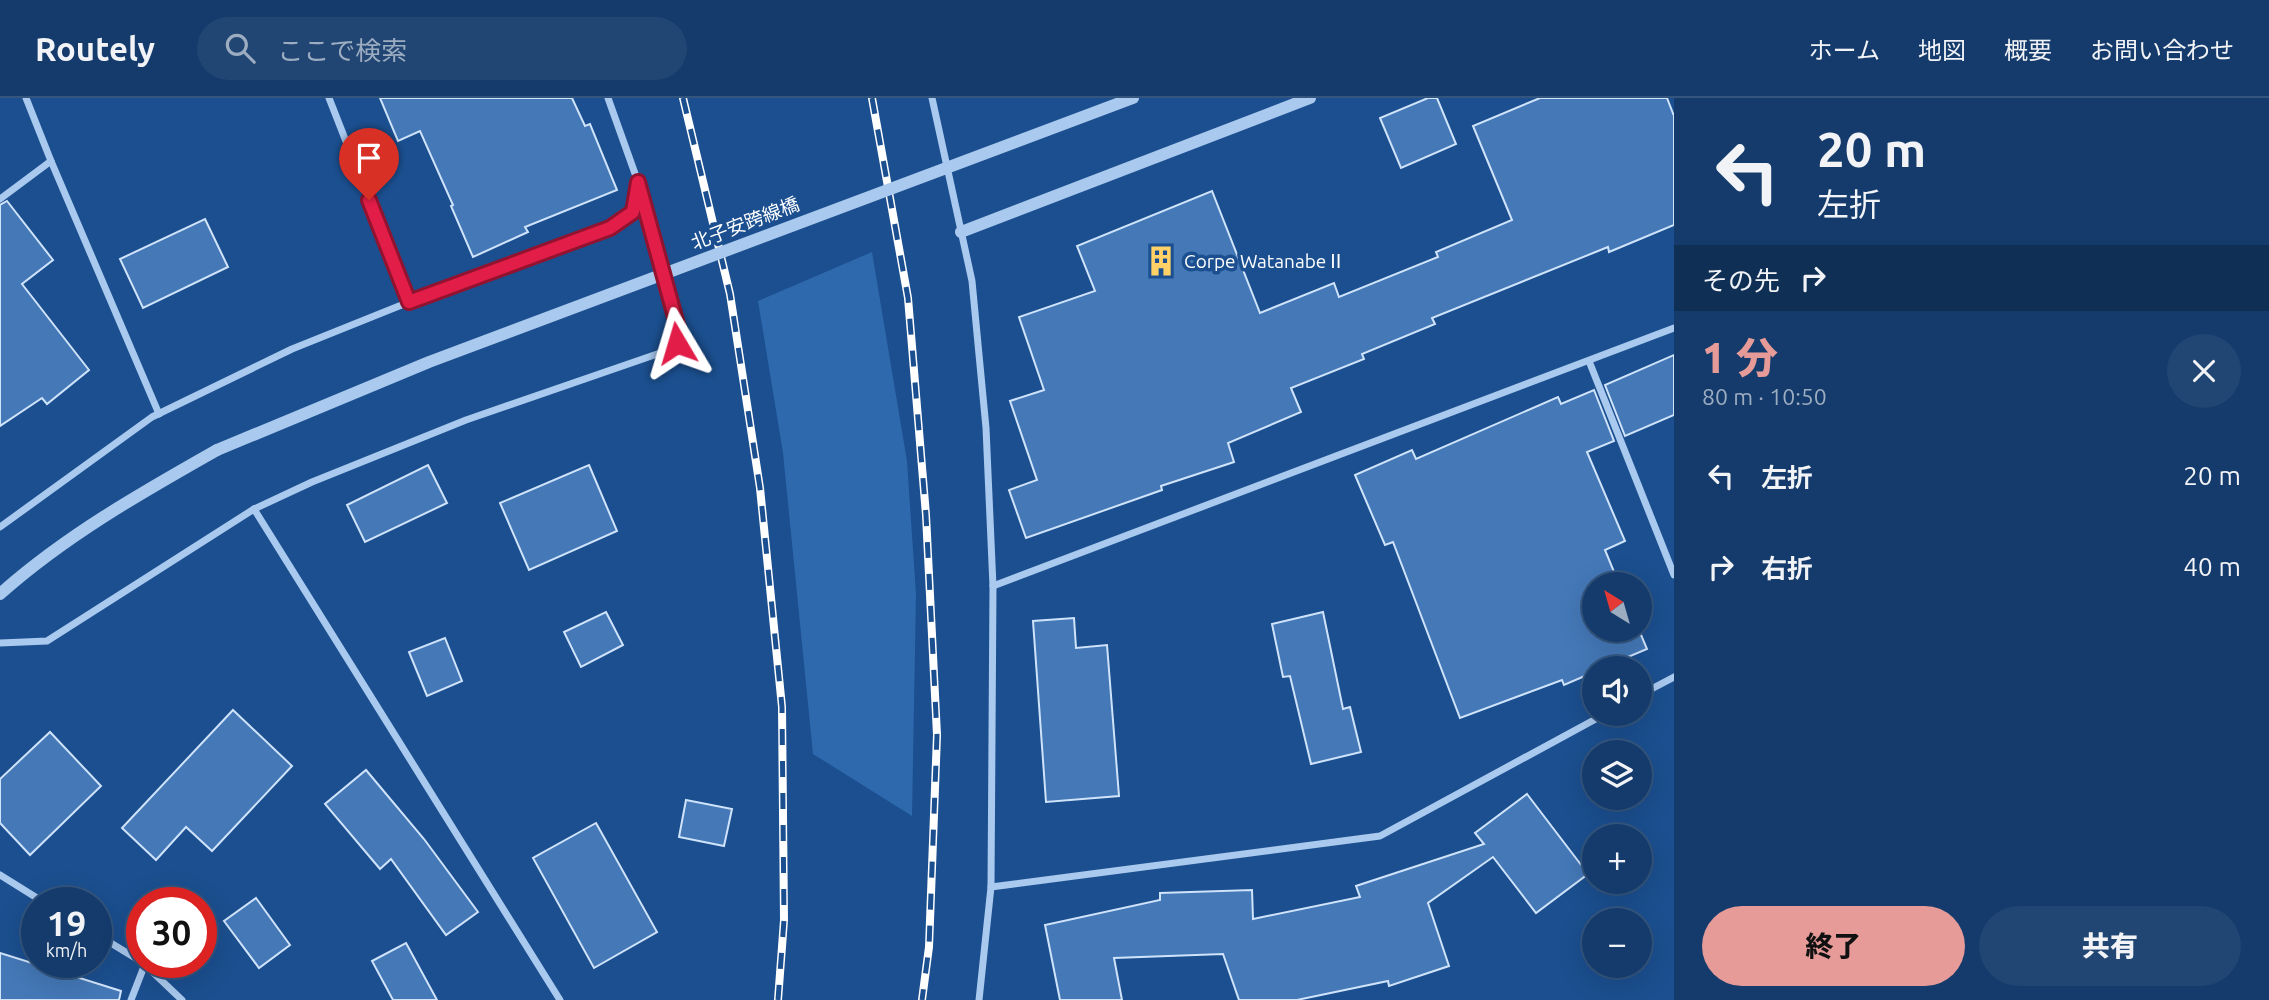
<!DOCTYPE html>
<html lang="ja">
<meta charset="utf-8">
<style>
body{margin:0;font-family:Ubuntu,"Noto Sans JP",sans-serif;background:#214673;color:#f1f3f6;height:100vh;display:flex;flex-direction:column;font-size:26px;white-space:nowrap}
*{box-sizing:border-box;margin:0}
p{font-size:23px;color:#9dadc1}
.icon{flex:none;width:38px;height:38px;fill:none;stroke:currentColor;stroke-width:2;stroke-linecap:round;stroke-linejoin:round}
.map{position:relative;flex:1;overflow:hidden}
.details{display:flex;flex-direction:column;background:#143b6b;width:595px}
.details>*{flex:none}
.hud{background:#143b6b;color:#f1f3f6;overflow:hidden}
.needle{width:46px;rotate:323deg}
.tools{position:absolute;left:1582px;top:474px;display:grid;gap:14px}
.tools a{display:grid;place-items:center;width:70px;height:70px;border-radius:50%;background:#143b6b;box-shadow:0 7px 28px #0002,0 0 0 2px #33557e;font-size:35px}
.speed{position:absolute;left:21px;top:789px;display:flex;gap:14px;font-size:35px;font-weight:700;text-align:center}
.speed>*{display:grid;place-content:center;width:91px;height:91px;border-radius:50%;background:#143b6b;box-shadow:0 7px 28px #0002,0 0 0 2px #33557e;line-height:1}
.speed small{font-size:18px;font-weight:400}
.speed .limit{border:10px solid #d22;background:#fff;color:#111}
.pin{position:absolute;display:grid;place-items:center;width:60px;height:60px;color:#fff;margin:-72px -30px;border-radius:50% 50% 50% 0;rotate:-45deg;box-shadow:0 0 7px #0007}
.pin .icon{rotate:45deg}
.me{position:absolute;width:77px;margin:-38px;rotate:353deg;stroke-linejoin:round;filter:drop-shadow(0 0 5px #0008)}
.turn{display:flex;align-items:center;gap:24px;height:147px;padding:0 28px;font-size:32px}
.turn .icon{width:91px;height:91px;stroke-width:2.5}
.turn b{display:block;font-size:49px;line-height:60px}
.then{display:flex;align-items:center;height:66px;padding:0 28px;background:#0003;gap:14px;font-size:26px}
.round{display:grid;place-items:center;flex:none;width:74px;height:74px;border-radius:37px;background:#214673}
.overview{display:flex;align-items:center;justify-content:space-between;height:119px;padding:0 28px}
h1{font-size:42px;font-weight:800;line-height:52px;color:#e69b98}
.cta{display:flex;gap:14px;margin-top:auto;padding:14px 28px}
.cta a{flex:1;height:80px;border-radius:42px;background:#e69b98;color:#111;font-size:28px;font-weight:800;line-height:80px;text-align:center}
.cta a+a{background:#214673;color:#f1f3f6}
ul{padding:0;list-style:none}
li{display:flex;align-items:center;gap:21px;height:91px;padding:0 28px}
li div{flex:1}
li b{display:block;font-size:26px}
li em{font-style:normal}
header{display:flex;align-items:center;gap:42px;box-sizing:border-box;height:98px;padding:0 35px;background:#143b6b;border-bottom:2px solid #33557e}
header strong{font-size:33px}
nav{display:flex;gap:38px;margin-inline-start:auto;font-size:24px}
.search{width:490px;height:63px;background:#214673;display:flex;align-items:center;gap:18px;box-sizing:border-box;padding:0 24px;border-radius:38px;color:#9dadc1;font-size:26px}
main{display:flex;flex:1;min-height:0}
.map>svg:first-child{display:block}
.green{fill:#2e69ad}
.building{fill:#4478b7;stroke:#cfe3fa;stroke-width:2}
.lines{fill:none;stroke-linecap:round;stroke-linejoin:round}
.minor{stroke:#a9c9ee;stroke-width:7}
.tertiary{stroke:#a9c9ee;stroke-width:12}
.rail-casing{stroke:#fff;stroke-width:8}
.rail{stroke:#1b4f8f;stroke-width:5;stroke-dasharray:16;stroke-linecap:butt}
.tertiary-bridge{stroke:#a9c9ee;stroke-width:12}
.route-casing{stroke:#92132f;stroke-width:18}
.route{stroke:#e11d48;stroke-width:12}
.labels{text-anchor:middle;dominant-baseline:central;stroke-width:7;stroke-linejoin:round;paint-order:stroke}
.street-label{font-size:19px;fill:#fff;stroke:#1b4f8f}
.poi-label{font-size:19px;fill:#fff;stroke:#1b4f8f;text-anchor:start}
</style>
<header>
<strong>Routely</strong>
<div class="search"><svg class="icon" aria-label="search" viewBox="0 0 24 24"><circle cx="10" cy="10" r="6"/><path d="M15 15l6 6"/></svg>ここで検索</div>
<nav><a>ホーム</a><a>地図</a><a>概要</a><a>お問い合わせ</a></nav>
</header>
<main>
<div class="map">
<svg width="1674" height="902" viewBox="0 0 1674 902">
<rect width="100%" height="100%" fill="#1b4f8f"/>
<polygon class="green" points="872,154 907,363 916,496 912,718 813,656 783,355 758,203"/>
<g class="building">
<polygon points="380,0 572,0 585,28 590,26 617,92 525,129 528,134 473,159 451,108 453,107 420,33 398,43"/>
<polygon points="1428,0 1437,0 1456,46 1401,70 1380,20"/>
<polygon points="1540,0 1667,0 1674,18 1674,127 1609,154 1608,149 1432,220 1435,226 1362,256 1364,261 1291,290 1301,314 1228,345 1234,364 1161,388 1162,392 1026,440 1009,392 1037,382 1010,303 1044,292 1019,219 1095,193 1077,148 1212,93 1260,215 1334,185 1339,199 1438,159 1436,154 1512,122 1473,28"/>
<polygon points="7,103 53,162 22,186 89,272 47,306 42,300 0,328 0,107"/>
<polygon points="205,121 228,169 143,210 120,161"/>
<polygon points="1674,257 1674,317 1625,338 1605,287"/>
<polygon points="1594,292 1614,343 1587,354 1625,443 1605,452 1619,486 1594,486 1594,532 1639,532 1647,551 1602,570 1594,570 1594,574 1564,587 1562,582 1460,620 1393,444 1385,447 1355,377 1412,352 1416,361 1558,299 1561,306"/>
<polygon points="428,367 447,405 365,444 347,407"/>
<polygon points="589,367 617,433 529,472 500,405"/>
<polygon points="606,514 623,547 581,569 564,534"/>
<polygon points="1323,514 1343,611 1350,609 1361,654 1311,666 1290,578 1283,579 1272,526"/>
<polygon points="1074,520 1076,550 1107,547 1119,698 1046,704 1033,523"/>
<polygon points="445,540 462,583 427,598 409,554"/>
<polygon points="233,612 292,668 212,753 186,729 156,762 122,730"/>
<polygon points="50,634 101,688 30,757 0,725 0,681"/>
<polygon points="366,672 424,741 478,814 446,837 391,761 380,771 325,706"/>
<polygon points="1527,696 1588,776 1536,815 1493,759 1428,805 1449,868 1389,888 1388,883 1297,902 1239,902 1223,856 1114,860 1122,902 1060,902 1045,827 1160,802 1160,795 1252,792 1253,821 1360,799 1356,788 1484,746 1475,735"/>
<polygon points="686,702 732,711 724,748 679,739"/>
<polygon points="596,725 657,834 594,870 533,760"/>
<polygon points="256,800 290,847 259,870 224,823"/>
<polygon points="406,845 437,902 393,902 372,863"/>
<polygon points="0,855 121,893 119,902 0,902"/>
</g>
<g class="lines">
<g class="minor">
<polyline points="26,0 51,63 159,316"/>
<polyline points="329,0 409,204"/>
<polyline points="932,0 972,183 986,330 993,488 991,789 979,902"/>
<polyline points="0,101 51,63"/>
<polyline points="1589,263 1674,477"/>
<polyline points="254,411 312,384 466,322 663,254 677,245 678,230 639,87"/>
<polyline points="0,429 152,319 292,251 409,204 610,130 633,114 638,84 608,0"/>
<polyline points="993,488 1674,230"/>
<polyline points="0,545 47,543 254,411 560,902"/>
<polyline points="1640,597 1674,579"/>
<polyline points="0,777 45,805"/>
<polyline points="991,789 1380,738 1605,616"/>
<polyline points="96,836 142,864"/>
<polyline points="142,864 182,902"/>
<polyline points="131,902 145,866"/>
</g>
<g class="tertiary">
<polyline points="961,134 1310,0"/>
<path d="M0 496C65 438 141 395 217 352"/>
</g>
<g class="rail-casing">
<g id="rail">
<polyline points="683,0 730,196 760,390 782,609 784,822 778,902"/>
<polyline points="872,0 908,200 926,417 937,637 929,849 922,902"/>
</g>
</g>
<use href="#rail" class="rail"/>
<polyline class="tertiary-bridge" points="217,352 429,264 1133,0"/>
</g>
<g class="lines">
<g class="route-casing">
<polyline id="route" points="369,102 409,204 610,130 633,114 638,84 678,230 677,245"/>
</g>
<use href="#route" class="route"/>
</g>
<defs>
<g id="building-bare" transform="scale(2.415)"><path d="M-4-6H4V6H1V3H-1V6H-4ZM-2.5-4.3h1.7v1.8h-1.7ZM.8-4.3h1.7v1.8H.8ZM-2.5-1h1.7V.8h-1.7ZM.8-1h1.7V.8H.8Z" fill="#ffd166" stroke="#1b4f8f" stroke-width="2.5" paint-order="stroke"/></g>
</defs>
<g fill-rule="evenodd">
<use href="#building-bare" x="1161" y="163"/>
</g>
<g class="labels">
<g class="street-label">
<text transform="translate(745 125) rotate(-21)">北子安跨線橋</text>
</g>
<g class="poi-label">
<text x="1184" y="163">Corpe WatanabeⅡ</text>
</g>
</g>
</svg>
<div class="tools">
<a><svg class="needle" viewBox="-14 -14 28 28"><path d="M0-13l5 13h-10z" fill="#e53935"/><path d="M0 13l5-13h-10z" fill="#9dadc1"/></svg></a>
<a><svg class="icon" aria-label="sound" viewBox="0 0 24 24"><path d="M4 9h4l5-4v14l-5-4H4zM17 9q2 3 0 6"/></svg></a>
<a><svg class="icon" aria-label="layers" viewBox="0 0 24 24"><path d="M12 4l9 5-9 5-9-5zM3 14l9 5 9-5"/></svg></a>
<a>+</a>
<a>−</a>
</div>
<div class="speed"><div>19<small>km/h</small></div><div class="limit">30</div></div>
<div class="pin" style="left:369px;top:102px;background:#d93025"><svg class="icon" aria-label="arrive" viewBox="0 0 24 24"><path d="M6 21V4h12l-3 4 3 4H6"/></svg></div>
<svg class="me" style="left:677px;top:245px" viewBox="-20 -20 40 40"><path d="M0-17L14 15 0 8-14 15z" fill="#e11d48" stroke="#fff" stroke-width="4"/></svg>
</div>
<section class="details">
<div class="hud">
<div class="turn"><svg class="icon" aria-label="left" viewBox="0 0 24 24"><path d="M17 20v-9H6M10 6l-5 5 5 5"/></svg><div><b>20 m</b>左折</div></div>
<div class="then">その先<svg class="icon" aria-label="right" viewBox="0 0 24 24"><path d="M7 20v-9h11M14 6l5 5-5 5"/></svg></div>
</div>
<div class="overview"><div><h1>1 分</h1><p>80 m · 10:50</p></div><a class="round"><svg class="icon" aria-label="close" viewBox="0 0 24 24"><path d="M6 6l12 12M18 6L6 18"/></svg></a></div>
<ul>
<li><svg class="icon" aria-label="left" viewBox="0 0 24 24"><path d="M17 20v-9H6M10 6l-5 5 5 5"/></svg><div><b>左折</b></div><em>20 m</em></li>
<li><svg class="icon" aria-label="right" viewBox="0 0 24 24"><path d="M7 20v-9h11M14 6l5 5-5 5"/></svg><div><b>右折</b></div><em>40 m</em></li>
</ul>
<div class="cta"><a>終了</a><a>共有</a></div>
</section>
</main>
